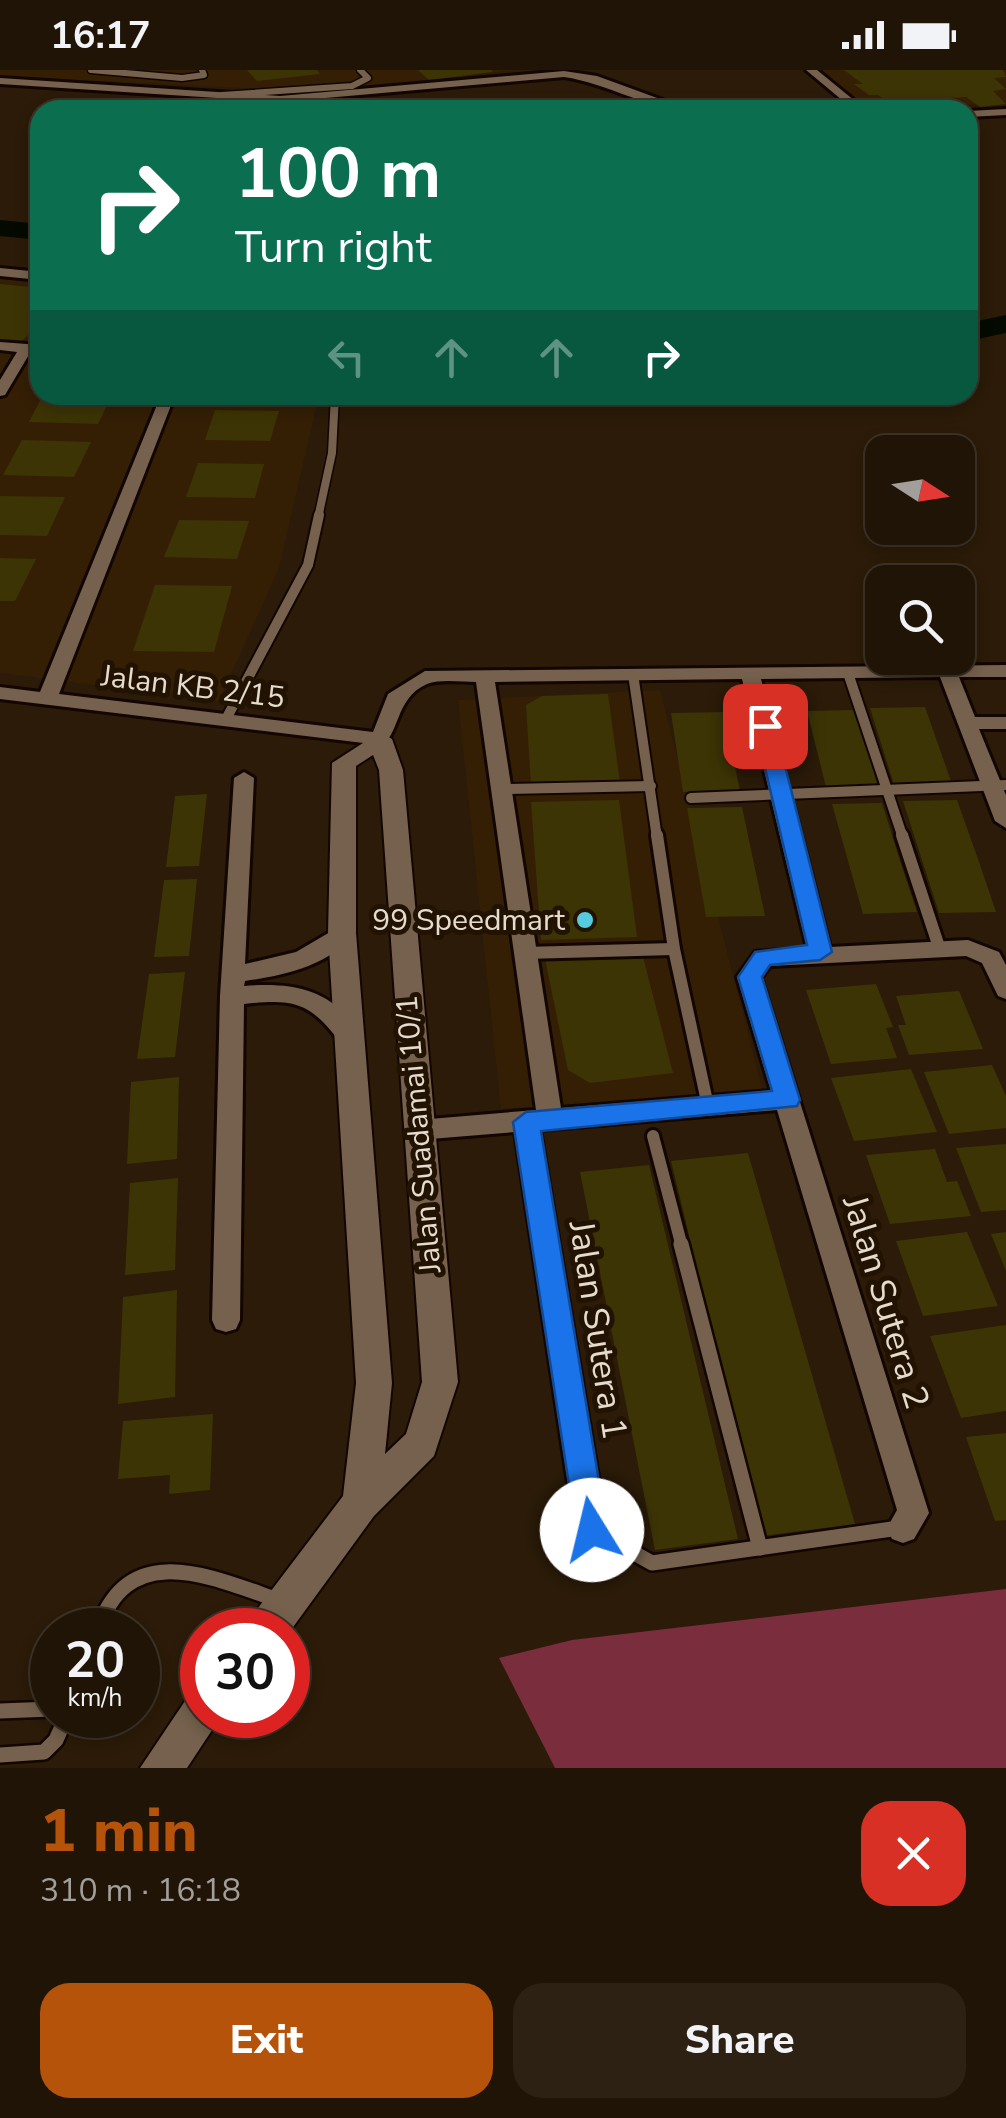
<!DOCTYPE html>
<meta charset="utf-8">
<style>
body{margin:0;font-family:"Nunito Sans",sans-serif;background:#2d2114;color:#f1f3f6;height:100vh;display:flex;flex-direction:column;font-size:38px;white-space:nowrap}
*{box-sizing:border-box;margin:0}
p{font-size:32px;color:#a29e9b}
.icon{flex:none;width:55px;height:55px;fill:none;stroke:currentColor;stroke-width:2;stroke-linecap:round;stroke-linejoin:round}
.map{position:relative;height:1698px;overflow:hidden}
.sheet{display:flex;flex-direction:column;background:#201406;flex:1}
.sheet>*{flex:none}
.top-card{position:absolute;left:30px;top:30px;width:948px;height:305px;border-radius:30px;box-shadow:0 5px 15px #0003,0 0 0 2px #3d3328;background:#0b6e4f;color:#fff;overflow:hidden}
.needle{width:65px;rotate:102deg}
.fabs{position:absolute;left:865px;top:365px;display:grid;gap:20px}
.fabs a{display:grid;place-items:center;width:110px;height:110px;border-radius:20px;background:#201406;box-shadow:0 5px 15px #0003,0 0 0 2px #3d3328;font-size:50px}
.speed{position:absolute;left:30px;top:1538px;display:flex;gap:20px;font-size:50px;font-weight:700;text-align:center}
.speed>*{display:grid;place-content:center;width:130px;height:130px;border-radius:50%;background:#201406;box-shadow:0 5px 15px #0003,0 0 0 2px #3d3328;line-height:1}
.speed small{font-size:25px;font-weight:400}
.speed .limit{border:15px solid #d22;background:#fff;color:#111}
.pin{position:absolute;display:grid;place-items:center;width:85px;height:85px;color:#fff;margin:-42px;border-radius:20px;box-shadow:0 5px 15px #0006}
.me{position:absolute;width:110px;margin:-55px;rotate:351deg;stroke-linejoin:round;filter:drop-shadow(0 0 8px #0008)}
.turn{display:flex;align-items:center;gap:35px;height:210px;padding:0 40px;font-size:45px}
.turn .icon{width:130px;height:130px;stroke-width:2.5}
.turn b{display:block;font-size:70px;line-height:85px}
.lanes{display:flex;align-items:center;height:95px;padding:0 40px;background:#0003;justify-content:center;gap:50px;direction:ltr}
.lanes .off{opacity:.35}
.round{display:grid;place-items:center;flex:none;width:105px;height:105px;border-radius:30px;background:#2d2114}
.head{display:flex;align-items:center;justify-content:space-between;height:170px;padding:0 40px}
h1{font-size:60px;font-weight:800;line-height:75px;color:#b45309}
.action{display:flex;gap:20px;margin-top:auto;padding:20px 40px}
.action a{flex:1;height:115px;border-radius:30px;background:#b45309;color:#fff;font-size:40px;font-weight:800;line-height:115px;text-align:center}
.action a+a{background:#2d2114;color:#f1f3f6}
.status{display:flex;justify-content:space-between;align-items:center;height:70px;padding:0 50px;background:#201406;direction:ltr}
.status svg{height:28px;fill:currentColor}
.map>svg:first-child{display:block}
.built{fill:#341f05}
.forest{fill:#7a2e3d}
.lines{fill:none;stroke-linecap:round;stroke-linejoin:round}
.river{fill:#050a00;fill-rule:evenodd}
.building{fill:#3d3405}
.service-far4-casing{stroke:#130500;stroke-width:9}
.service-far3-casing{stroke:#130500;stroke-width:11}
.service-far2-casing{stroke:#130500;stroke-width:14}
.service-far1-casing{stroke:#130500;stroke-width:18}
.service-casing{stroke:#130500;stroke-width:20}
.minor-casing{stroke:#130500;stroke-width:6}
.tertiary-casing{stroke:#130500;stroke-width:4}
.service-far4{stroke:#75614d;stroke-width:6}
.service-far3{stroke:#75614d;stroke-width:8}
.service-far2{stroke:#75614d;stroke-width:10}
.service-far1{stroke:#75614d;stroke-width:12}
.service{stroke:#75614d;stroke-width:15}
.minor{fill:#75614d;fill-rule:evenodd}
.tertiary{fill:#75614d;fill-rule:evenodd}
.route{fill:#1a73e8;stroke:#114b97;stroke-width:2.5}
.poi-dot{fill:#55cae0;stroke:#211201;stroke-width:4}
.labels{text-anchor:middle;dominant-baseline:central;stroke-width:10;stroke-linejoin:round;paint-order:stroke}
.street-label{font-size:30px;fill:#e6dbcf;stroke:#211201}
.poi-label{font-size:30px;fill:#e6dbcf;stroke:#211201;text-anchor:end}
.near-street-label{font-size:35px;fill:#e6dbcf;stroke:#211201}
</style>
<div class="status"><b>16:17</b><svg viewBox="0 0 49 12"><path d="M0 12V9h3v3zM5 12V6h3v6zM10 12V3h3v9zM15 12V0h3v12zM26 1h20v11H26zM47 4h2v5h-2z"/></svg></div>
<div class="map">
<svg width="1006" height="1698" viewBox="0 0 1006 1698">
<rect width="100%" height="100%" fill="#2b1b08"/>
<g class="built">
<polygon points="0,0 515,0 326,22 0,6"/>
<polygon points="802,0 1006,0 1006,33 851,40"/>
<polygon points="0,197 40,200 40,325 319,325 279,498 219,631 0,603"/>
<polygon points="660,620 763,1022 501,1039 458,630"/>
</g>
<polygon class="forest" points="1006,1519 1006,1698 555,1698 499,1588 572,1570"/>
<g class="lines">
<g class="river">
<polygon points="0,150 40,154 40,170 0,166"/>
<polygon points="1006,245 1006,263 968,271 968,253"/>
</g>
</g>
<g class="building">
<polygon points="247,0 317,0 320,4 257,11"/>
<polygon points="418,0 492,0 492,2 429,10"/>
<polygon points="844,0 1003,0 1006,7 994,8 1006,19 993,21 1006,34 980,37 966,27 937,29 946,35 924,38 915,31 889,33 878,25 869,25 854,14 863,14"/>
<polygon points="0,214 40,218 40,253 17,276 0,274"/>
<polygon points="43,325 112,325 98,354 29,352"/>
<polygon points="215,340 279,341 270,371 205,370"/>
<polygon points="22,370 91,372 74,407 3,405"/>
<polygon points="198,393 264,394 255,428 186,427"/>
<polygon points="0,426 65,427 47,466 0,465"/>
<polygon points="179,450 249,451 237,489 164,487"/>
<polygon points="0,488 36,489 15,531 0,531"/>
<polygon points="155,515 232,516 214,582 133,581"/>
<polygon points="608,624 620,713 531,715 526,635 542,626"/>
<polygon points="925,637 953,717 895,718 870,638"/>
<polygon points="856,640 879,720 827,721 807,641"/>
<polygon points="724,642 740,721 683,722 671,643"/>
<polygon points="207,724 199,796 166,797 175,726"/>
<polygon points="619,730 637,867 541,870 531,732"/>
<polygon points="957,730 979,792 996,842 939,843 903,731"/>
<polygon points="882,733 901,794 917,842 863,844 832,734"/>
<polygon points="742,737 765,846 706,847 687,738"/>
<polygon points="197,809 189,886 154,887 164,810"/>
<polygon points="643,887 673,1003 590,1013 568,1000 545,889"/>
<polygon points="185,902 175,987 137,989 149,904"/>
<polygon points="876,914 893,957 886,958 897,988 831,994 806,920"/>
<polygon points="959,921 983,979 909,985 898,955 906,955 896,926"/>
<polygon points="992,995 1006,1026 1006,1058 949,1064 924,1002"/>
<polygon points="911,999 937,1062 854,1071 831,1008"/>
<polygon points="179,1007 177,1089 127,1094 131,1012"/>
<polygon points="1006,1074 1006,1140 981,1142 956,1078"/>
<polygon points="935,1079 947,1112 957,1111 971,1146 890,1154 866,1085"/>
<polygon points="748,1083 855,1454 762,1466 671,1091"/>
<polygon points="649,1095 738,1469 655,1480 580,1102"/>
<polygon points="178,1108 175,1200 125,1205 130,1113"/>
<polygon points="967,1162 998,1236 923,1246 896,1171"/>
<polygon points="1006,1162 1006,1201 991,1164"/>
<polygon points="177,1220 175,1327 118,1334 123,1227"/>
<polygon points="1006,1255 1006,1341 961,1348 930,1266"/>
<polygon points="213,1344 210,1420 169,1424 170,1405 118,1409 123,1351"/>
<polygon points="1006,1363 1006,1450 995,1451 966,1367"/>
</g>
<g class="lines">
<g class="service-far4-casing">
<g id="service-far4">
<polyline points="91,0 182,8 204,5 202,0"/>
<polyline points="222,25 352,16 368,8 360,0"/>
</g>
</g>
<g class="service-far3-casing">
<polyline id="service-far3" points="318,448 332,383 335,325"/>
</g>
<g class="service-far2-casing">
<g id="service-far2">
<polyline points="848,603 903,768"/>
<polyline points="633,604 657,768"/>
<polyline points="225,651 308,495 319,445"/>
<polyline points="502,719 651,716"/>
<polyline points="691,728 1006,715"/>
</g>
</g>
<g class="service-far1-casing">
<g id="service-far1">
<polyline points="657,765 674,879 708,1036"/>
<polyline points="902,765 939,877"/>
<polyline points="524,883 674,879"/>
<polyline points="653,1066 682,1177"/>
</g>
</g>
<g class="service-casing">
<g id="service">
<polyline points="681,1174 760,1478"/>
<polyline points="593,1460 652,1493 899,1458"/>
<path d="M98 1560C128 1468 211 1507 278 1530"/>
<polyline points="0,1641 52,1639"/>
<polyline points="0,1685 44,1682 56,1670 67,1645"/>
</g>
</g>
<g class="minor-casing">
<g id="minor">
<polygon points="806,0 817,0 866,40 854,40"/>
<path d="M564 1 597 6 690 40C648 40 607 13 564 7L280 32 0 14V8L280 26Z"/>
<polygon points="1006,39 1006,45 968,47 968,41"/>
<polygon points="0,198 40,202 40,210 0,206"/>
<polygon points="0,272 40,275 40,283 30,283 5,325 0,326 0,310 17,282 0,280"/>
<path d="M161 325H175L59 624 373 662 388 624 425 601 1006 595V607H959L975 647H1006V659H979L1006 725V758L995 751 940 607 761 609 830 877 968 870 999 882 1006 895V929L998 926 982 893 966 886 770 896 761 908 929 1443 914 1469 903 1473 892 1469 887 1458 897 1440 777 1040 540 1060 607 1460 602 1471 591 1475 580 1471 575 1460 515 1062 418 1070 409 1067 405 1060 409 1053 418 1050 536 1040 476 612C462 612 440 609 427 614 394 628 400 668 380 675L0 629V617L40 622ZM742 609 807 878 755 882 737 907 771 1021 561 1038 495 612Z"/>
<path d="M244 702 254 708 245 894 296 882 342 855 353 863C331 896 281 906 245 911L244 916C293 912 334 919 360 965L357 971H339C309 931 292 929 244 934L240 1250 236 1259 226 1262 216 1259 212 1250 220 926 234 708Z"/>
</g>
</g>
<g class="tertiary-casing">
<g id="tertiary">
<path d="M380 662 392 669 403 700 458 1312 434 1386 374 1446 288 1564V1560H246L252 1546 343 1426 356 1313 328 863 332 693ZM373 685 379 700 422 1312 406 1364 385 1384 392 1313 356 863V696Z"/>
<polygon points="202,1622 202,1645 222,1645 187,1698 140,1698 187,1628"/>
</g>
</g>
<use href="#service-far4" class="service-far4"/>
<use href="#service-far3" class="service-far3"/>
<use href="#service-far2" class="service-far2"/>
<use href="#service-far1" class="service-far1"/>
<use href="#service" class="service"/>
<use href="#minor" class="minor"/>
<use href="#tertiary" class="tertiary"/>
</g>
<polygon class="route" points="765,650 775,656 832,882 820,890 770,895 762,907 800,1030 797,1036 541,1061 607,1460 603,1470 592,1475 580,1470 576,1460 513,1052 526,1042 772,1021 738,907 755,882 807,875 755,656"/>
<circle class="poi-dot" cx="585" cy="850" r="10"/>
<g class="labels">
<g class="street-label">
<text transform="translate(193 617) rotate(7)">Jalan KB 2/15</text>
<text transform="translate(419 1064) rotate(-95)">Jalan Suadamai 10/1</text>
</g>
<g class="poi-label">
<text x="565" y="850">99 Speedmart</text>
</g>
<g class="near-street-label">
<text transform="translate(886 1232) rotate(73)">Jalan Sutera 2</text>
<text transform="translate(598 1260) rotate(81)">Jalan Sutera 1</text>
</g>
</g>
</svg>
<div class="fabs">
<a><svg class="needle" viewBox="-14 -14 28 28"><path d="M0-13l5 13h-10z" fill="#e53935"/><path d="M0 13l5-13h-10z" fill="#a29e9b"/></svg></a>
<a><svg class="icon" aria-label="search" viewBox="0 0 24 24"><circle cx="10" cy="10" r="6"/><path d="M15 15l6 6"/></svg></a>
</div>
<div class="speed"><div>20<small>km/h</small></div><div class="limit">30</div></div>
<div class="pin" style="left:765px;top:656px;background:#d93025"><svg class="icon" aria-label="arrive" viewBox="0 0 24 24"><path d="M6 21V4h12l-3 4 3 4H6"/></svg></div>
<svg class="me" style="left:592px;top:1460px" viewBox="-20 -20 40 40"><circle r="19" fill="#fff"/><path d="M0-13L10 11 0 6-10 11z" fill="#1a73e8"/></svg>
<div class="top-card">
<div class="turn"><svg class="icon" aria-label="right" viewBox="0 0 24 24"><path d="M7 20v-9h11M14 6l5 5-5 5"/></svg><div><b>100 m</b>Turn right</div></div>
<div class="lanes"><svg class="icon off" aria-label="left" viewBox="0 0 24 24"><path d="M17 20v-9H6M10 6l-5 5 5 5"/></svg><svg class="icon off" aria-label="ahead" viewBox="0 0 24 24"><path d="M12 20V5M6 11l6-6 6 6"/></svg><svg class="icon off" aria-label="ahead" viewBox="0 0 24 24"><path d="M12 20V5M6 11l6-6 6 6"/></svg><svg class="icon" aria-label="right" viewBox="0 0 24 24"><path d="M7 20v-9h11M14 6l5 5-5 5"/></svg></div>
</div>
</div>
<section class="sheet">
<div class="head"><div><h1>1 min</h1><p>310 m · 16:18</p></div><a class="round" style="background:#d93025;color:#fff"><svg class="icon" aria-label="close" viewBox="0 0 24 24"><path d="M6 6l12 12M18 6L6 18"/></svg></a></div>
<div class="action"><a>Exit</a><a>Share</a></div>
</section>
